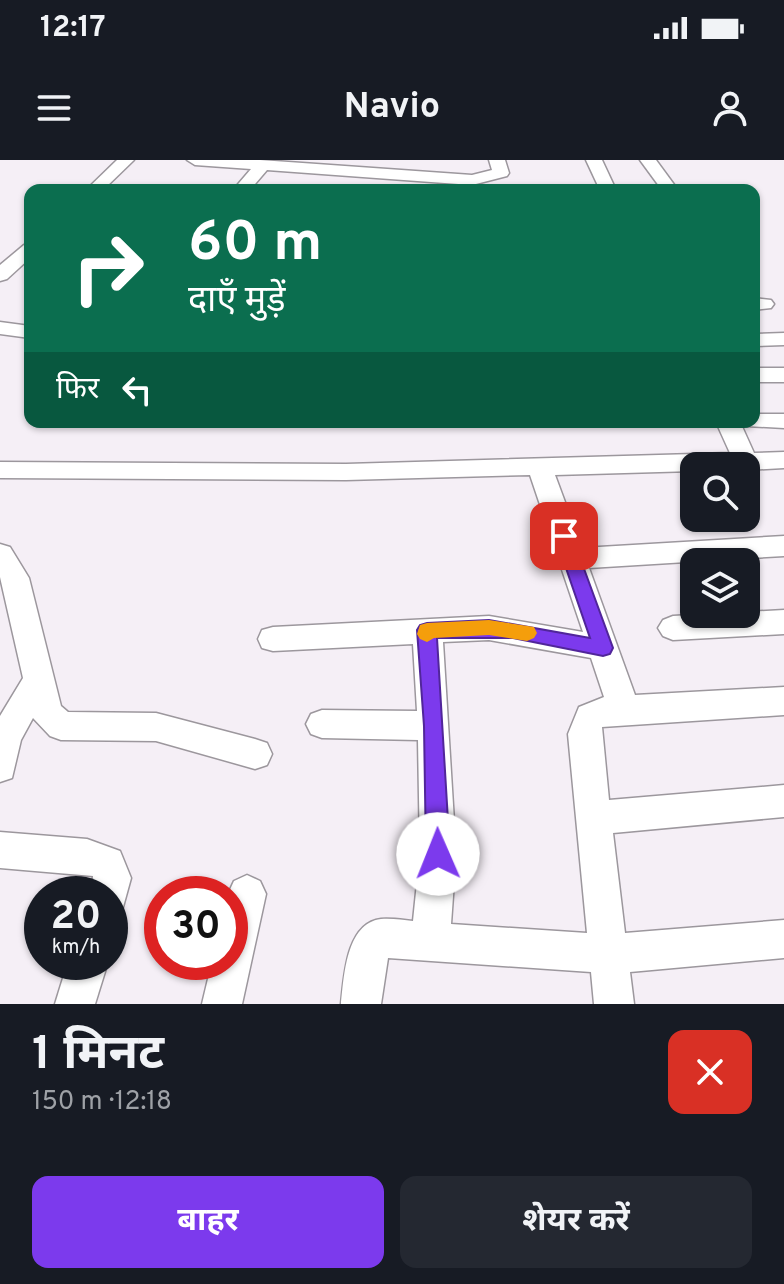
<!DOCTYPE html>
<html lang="hi">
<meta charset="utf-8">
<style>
body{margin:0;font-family:Overpass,"Noto Sans Devanagari",sans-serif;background:#242831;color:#f1f3f6;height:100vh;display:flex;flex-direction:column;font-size:30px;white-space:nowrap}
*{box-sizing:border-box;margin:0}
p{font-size:26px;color:#9ea1a6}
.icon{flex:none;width:44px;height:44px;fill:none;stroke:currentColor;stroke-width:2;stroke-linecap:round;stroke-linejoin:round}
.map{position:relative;height:844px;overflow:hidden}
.panel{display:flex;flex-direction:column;background:#171b24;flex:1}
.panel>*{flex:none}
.hud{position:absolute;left:24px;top:24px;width:736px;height:244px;border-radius:16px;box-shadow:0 2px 6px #0004;background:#0b6e4f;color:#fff;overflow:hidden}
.controls{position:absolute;left:680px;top:292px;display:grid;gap:16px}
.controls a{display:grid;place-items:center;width:80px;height:80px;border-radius:16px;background:#171b24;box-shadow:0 2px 6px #0004;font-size:40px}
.speed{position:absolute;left:24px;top:716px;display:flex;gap:16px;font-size:40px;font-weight:700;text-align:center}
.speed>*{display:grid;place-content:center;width:104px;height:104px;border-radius:50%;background:#171b24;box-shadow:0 2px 6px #0004;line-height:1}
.speed small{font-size:20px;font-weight:400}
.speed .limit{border:12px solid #d22;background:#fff;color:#111}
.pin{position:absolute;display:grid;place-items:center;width:68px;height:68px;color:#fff;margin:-34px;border-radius:16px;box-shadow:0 4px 12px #0006}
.me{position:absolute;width:88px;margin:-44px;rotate:359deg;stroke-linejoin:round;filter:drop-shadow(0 0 6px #0008)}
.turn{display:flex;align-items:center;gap:28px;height:168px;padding:0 32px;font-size:36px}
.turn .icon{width:104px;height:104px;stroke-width:2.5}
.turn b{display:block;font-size:56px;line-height:68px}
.then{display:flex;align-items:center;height:76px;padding:0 32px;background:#0003;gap:16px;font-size:30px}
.round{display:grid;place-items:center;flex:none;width:84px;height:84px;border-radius:16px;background:#242831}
.overview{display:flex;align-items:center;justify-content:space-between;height:136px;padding:0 32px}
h1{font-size:48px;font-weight:700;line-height:60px}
.button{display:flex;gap:16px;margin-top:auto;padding:16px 32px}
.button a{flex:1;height:92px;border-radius:16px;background:#7c3aed;color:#fff;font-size:32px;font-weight:700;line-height:92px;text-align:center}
.button a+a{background:#242831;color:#f1f3f6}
.status{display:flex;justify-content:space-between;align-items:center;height:56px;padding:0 40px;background:#171b24;direction:ltr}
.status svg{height:22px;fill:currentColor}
header{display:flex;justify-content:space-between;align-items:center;height:104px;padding:0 32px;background:#171b24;font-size:36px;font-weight:700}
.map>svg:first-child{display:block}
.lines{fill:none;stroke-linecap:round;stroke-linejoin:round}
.minor-casing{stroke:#9c979d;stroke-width:3}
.minor{fill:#fff;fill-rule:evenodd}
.route{fill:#7c3aed;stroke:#51269a;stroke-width:2}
.slow{fill:#f59e0b}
</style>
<div class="status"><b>12:17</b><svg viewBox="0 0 49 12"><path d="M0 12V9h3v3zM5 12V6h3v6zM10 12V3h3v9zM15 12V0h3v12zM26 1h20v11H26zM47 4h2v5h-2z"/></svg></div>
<header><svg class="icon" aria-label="menu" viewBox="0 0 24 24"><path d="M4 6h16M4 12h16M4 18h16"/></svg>Navio<svg class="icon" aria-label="person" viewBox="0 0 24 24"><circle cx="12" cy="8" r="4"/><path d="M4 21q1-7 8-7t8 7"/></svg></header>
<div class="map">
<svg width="784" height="844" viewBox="0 0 784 844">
<rect width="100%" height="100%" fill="#f5eff6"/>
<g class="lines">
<g class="minor-casing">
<g id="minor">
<polygon points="117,0 134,0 103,30 86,30"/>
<polygon points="187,0 260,0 472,15 492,10 489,0 505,0 509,13 507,16 472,25 267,10 250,30 233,30 251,9 195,5"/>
<polygon points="586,0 602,0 616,30 600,30"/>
<polygon points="640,0 656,0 678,30 662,30"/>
<polygon points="30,84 30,98 7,119 0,121 0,105 24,85"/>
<polygon points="754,138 771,140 774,144 771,148 754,150"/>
<polygon points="0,162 30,166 30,178 0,174"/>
<polygon points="784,173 784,185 754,186 754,174"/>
<rect x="754" y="208" width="30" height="14"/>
<polygon points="754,254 784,254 784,268 746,266 743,262 754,262"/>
<path d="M716 262H740L754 293 784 292V308L746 310V306H694V311L555 315 582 388 784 376V396L589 408 635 535 784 527V555L602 567 609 640 784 625V657L613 673 625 773 784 760V798L630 812 634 844H594L591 812 388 798 381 844H341C344 817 346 763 381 759 391 758 403 760 413 761L420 694 418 580 322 578 311 574 306 564 311 554 322 550 417 551 413 484 273 491 262 488 258 479 262 470 273 467 489 456 583 472 530 315 346 320 0 318V302L346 304 730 293ZM489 480 591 498 604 537 579 547 568 574 587 773 451 764 456 694 443 482Z"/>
<polygon points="0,384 10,387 29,418 61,546 68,552 156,553 255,579 267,583 272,594 267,605 255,609 156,581 61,580 50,576 33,558 21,580 12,618 0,622 0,556 23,518 0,417"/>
<polygon points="784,450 784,474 673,480 663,476 658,468 663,460 673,456"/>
<polygon points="0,672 87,679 120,691 131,718 123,747 110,753 110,734 91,734 93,716 0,708"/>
<polygon points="247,715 260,721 266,734 242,844 202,844 212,802 230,802 228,734 234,721"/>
<polygon points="68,802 108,802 95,844 55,844"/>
</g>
</g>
<use href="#minor" class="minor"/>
</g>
<polygon class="route" points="564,369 572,376 613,488 610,494 603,496 513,478 437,478 450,694 446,702 438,706 430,702 426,694 424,566 417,470 420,465 427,463 489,460 590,478 555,376"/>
<polygon class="slow" points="489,460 534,467 537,473 534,478 527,481 489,475 434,478 427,482 420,479 417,474 420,465 427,463"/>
</svg>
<div class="controls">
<a><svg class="icon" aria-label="search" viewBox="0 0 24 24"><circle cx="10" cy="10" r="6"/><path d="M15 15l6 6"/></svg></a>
<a><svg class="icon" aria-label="layers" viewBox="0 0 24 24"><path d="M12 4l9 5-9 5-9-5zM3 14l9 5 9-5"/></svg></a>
</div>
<div class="speed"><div>20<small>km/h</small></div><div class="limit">30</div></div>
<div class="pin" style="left:564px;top:376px;background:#d93025"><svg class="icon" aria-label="arrive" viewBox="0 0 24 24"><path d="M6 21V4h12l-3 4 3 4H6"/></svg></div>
<svg class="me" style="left:438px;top:694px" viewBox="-20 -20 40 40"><circle r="19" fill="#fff"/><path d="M0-13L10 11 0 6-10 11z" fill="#7c3aed"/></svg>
<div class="hud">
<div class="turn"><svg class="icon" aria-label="right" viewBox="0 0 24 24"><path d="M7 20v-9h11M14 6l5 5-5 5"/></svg><div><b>60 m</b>दाएँ मुड़ें</div></div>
<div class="then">फिर<svg class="icon" aria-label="left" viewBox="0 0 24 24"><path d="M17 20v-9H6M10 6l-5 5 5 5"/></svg></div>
</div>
</div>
<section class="panel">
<div class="overview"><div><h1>1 मिनट</h1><p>150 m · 12:18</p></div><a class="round" style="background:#d93025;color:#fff"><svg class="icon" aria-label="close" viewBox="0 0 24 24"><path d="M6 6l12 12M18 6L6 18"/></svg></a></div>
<div class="button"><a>बाहर</a><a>शेयर करें</a></div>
</section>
